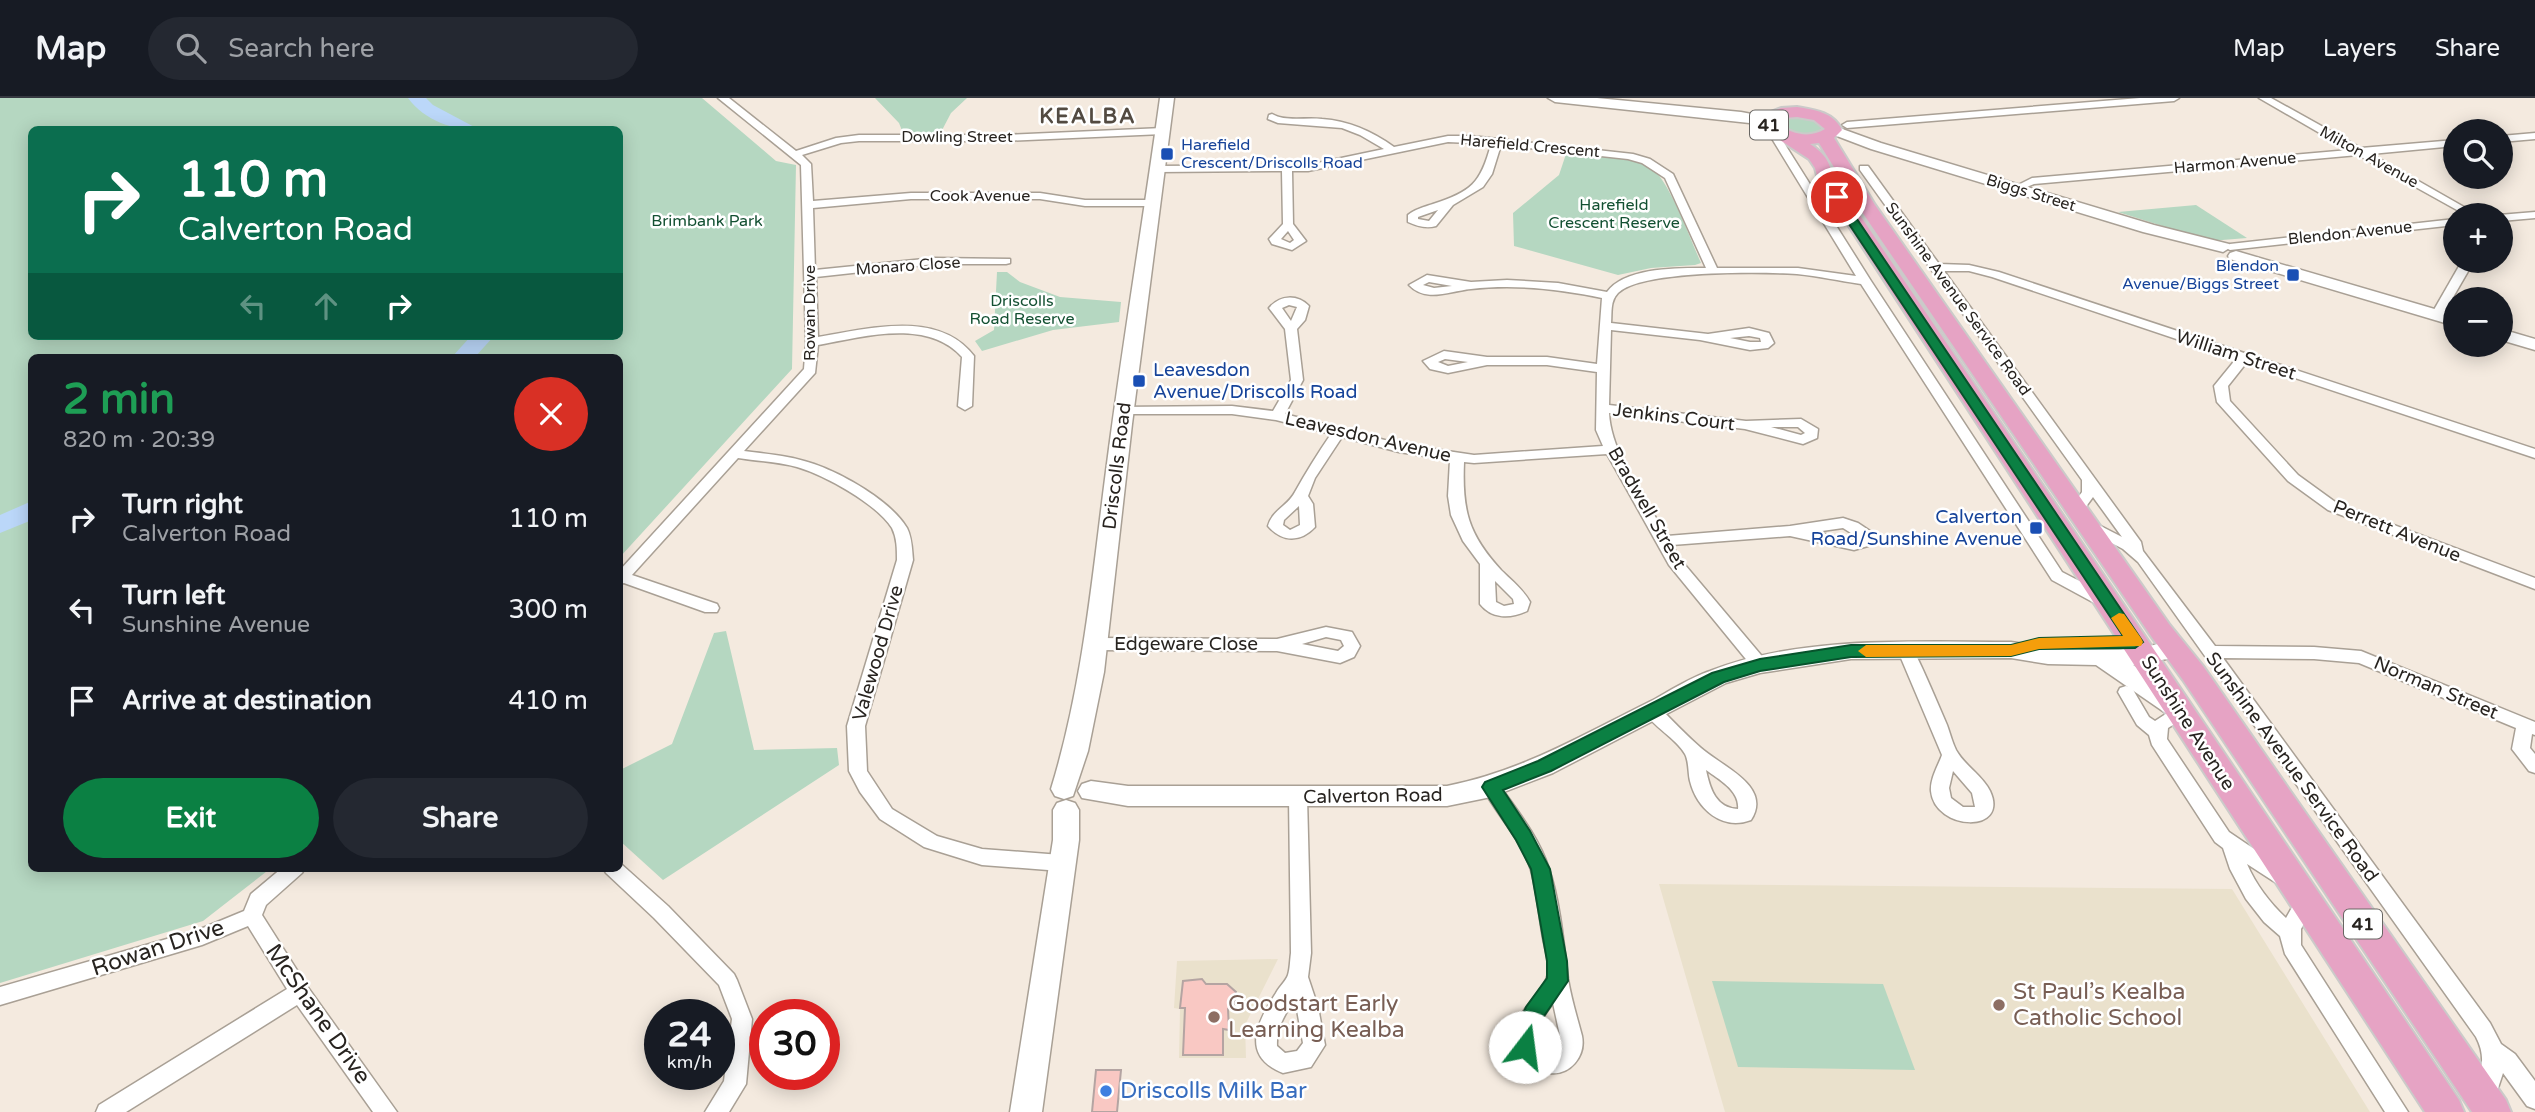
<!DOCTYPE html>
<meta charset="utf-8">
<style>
body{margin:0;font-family:"Varela Round",sans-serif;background:#242831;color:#f1f3f6;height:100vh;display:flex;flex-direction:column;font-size:26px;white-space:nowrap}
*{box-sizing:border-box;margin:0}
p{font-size:23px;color:#9ea1a6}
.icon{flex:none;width:38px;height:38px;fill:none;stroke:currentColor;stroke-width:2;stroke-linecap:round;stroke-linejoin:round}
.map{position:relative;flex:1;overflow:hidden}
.side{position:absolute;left:28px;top:256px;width:595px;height:518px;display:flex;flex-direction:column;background:#171b24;border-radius:10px;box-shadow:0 4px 18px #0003}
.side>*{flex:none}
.top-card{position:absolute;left:28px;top:28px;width:595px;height:214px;border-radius:10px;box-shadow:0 4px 18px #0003;background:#0b6e4f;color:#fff;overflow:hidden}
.fabs{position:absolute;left:2443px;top:21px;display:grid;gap:14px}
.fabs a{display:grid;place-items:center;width:70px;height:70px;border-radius:50%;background:#171b24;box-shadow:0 4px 18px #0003;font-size:35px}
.speed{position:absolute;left:644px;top:901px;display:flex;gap:14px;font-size:35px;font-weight:700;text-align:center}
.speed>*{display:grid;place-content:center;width:91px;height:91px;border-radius:50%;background:#171b24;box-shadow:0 4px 18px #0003;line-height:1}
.speed small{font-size:18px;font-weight:400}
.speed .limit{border:10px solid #d22;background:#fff;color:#111}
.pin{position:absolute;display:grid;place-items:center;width:60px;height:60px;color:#fff;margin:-30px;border:4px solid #fff;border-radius:50%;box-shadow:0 2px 7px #0007}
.me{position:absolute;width:77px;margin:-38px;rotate:15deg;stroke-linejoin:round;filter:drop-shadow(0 0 5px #0008)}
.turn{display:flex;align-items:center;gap:24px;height:147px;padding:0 35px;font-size:32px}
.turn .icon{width:91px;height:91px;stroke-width:2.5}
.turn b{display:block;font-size:49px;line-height:60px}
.lanes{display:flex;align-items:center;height:66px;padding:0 35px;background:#0003;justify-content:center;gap:35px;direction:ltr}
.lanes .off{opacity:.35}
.round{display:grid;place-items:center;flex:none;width:74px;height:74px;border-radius:37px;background:#242831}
.summary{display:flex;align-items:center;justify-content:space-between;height:119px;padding:0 35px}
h1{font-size:42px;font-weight:700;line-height:52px;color:#1e9e55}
.button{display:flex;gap:14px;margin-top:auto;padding:14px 35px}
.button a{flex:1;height:80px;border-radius:42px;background:#0b8043;color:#fff;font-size:28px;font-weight:700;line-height:80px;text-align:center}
.button a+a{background:#242831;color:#f1f3f6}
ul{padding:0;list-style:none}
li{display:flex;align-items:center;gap:21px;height:91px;padding:0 35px}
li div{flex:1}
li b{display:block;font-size:26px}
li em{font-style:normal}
header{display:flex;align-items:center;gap:42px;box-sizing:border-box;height:98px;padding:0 35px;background:#171b24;border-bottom:2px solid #363941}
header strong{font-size:33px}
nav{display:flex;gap:38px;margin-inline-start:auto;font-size:24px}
.search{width:490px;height:63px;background:#242831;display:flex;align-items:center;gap:18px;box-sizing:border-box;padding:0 24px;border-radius:38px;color:#9ea1a6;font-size:26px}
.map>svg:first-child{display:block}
.education{fill:#eae1cc}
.green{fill:#b5d7c1;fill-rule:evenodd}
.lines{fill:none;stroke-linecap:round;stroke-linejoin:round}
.river{fill:#bbd7f9;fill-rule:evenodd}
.building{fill:#f9c8c3;stroke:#b4a4a2;stroke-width:2}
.street-casing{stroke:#a9a095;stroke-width:3}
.secondary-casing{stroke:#a9a095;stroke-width:3}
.primary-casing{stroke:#cbcac9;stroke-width:4}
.street{fill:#fff;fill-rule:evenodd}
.secondary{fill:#fff;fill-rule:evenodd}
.primary{fill:#e6a3c4;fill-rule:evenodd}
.route{fill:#0b8043;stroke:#07532c;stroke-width:2}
.slow{fill:#f59e0b}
.transit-dot{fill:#1a4fb4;stroke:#fff;stroke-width:2.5}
.education-dot{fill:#8d6e63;stroke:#fff;stroke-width:2.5}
.shop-dot{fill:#3f7fe0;stroke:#fff;stroke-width:2.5}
.labels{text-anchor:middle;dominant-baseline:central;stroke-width:5;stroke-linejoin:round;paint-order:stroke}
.far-street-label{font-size:16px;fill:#282420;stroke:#fff}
.far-transit-label{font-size:16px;fill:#164399;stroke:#fff;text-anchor:start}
.far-park-label{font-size:16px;fill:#135032;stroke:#fff}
.shield{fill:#fff;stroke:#686663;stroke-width:2}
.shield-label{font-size:18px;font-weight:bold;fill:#282420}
.street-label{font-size:19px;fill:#282420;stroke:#fff}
.transit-label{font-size:19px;fill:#164399;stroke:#fff;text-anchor:start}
.far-district-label{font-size:21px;font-weight:bold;letter-spacing:2px;fill:#524a41;stroke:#fff}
.near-street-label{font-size:23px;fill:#282420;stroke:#fff}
.near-education-label{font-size:23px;fill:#785e54;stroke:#fff;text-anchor:start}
.near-shop-label{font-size:23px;fill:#366cbe;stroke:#fff;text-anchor:start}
</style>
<header>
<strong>Map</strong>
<div class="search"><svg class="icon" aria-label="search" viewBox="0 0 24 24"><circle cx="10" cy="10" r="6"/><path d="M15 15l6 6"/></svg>Search here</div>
<nav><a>Map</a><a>Layers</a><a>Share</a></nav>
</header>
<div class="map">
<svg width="2535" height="1014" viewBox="0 0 2535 1014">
<rect width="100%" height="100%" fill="#f4eadf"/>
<g class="education">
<polygon points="1659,786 2232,791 2370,1014 1725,1014"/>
<polygon points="1278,861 1245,927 1246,960 1179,960 1180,911 1174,910 1177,863"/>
</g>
<g class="green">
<path d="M0 0H702L776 63 796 67 792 271 620 459V259H32V770H271L203 823 0 885ZM32 32H620V238H32Z"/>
<polygon points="875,0 967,0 951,15 940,36 903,35 899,25"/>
<path d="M1784 19C1798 19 1816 17 1822 31 1808 39 1792 35 1779 27L1778 24Z"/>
<path d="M1567 53C1593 56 1627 55 1651 70 1669 81 1691 143 1701 165L1695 167 1651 170 1618 177 1514 148 1513 115 1559 77Z"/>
<polygon points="2196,107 2247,140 2210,143 2118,114"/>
<polygon points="997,174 1007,174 1020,184 1060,199 1121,204 1119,224 1053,232 982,253 975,243 994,232"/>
<polygon points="726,533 754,652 837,650 839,667 663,782 620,743 620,672 672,646 714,535"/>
<polygon points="1712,883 1883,886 1915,972 1738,969"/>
</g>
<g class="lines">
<g class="river">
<path d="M408 0H426L433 7 480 32C453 32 425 23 408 0Z"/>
<polygon points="471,238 494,238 475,259 452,259"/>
<polygon points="32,403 32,422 0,435 0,417"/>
</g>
</g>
<g class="building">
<polygon points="1202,881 1206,886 1227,886 1236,894 1235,905 1228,911 1229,932 1223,931 1223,957 1183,957 1185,910 1180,910 1183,883"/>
<polygon points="1096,972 1121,972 1117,1014 1092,1014"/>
</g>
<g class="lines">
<g class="street-casing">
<g id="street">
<path d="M718 0H729L796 53 836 40 859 37H1002L1163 30 1168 33 1163 36 1002 43H859L841 45 802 57 811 66 813 103 911 95H1040L1085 102H1152L1157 105 1152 108H1085L1040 101H911L813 110 815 172 934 160 1010 161V165L1006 166H934L816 179 818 239C868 231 938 211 974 258L972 308 965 312 958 308 962 259C927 220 863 239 818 247L815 275 744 353C768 356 792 358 814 366 843 376 891 403 907 430 912 440 912 451 913 462L865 628 867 673 892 711 937 738 982 751 1061 757 1068 760 1070 765 1068 770 1061 773 982 767 924 749 880 721 860 694 849 673 847 628 897 462C897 451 897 440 892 430 876 405 824 377 797 369 778 364 757 363 738 360L632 477 717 506 719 510 717 514H705L624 485 620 486V472L804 271 806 244 801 67Z"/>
<polygon points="2140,0 2179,0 2174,3 1847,30 1842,27 1847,24"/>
<polygon points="2259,0 2271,0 2361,50 2455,42 2455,48 2371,56 2478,117 2466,117 2358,57 2034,86 2017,93 2012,90 2032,80 2349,52"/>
<path d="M1272 16C1286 24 1305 19 1322 21 1349 23 1372 33 1394 49L1448 38H1471L1633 56 1650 61 1673 76 1717 170H1798L1856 178 1771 39 1779 37 1871 183 2062 474 2112 500 2114 504 2106 509 2100 508 2052 482 1861 186C1840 183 1818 178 1797 176 1761 174 1642 172 1618 195 1610 203 1612 214 1611 225L1708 236 1749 230 1769 235 1774 245 1768 250 1750 252 1700 242 1611 232 1609 307 1746 323 1801 321 1818 331 1817 340 1803 346 1745 331 1609 315C1611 356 1646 402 1667 438L1790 428 1843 420 1858 425 1870 433 1874 440 1868 448 1854 452 1790 438 1672 447 1680 461 1766 563 1768 567 1766 571H1754L1669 467 1607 356 1474 365 1464 364C1462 412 1468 436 1501 472 1511 482 1523 491 1530 504L1527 513C1510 521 1492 521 1480 506V466L1463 443 1451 417 1448 398 1450 362 1399 354 1342 339 1315 380 1308 398 1313 406 1315 429C1300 445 1282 444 1268 428 1272 412 1288 408 1295 394 1306 374 1318 355 1331 336L1276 322 1232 316H1124L1117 312 1119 309 1232 308 1273 313 1291 282 1285 231 1269 210C1280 197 1297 196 1309 208L1305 222 1297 231 1303 282 1285 316 1400 346 1474 357 1603 348 1596 332 1597 274 1547 267H1487L1448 275 1430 271 1423 263 1444 253 1487 259H1547L1597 266 1602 200C1560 191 1514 186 1471 191 1450 193 1426 205 1409 187L1427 177 1471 184 1507 182 1558 185 1607 194C1625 169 1678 170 1706 170L1665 80 1642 65 1628 61 1501 47 1492 76 1483 89 1453 107 1436 128C1426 131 1417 128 1408 124V117C1415 111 1424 109 1433 106 1471 94 1481 85 1491 46L1448 44 1308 73H1292L1293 126 1306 143 1292 152 1272 146 1269 141 1283 126 1282 73 1158 74 1153 71 1158 68 1308 67 1384 51 1360 37 1342 30 1278 25 1268 21 1269 17ZM1438 112 1429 123 1418 121V119ZM1288 133 1294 142 1290 145 1281 141ZM1429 184 1452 188 1434 190 1423 187ZM1289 207 1297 209 1291 223 1282 210ZM1749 238 1760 240 1761 244H1750L1730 240ZM1445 261 1468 264 1448 268 1438 264ZM1771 329H1798L1805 335 1801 337ZM1299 408 1300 427 1290 432 1283 427 1284 422ZM1843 430 1859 440 1854 442 1815 434ZM1495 483 1513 501 1514 506 1504 508 1496 504Z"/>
<polygon points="2535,35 2535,41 2501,44 2501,38"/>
<path d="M1860 68H1868L1939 166 1969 167 1999 174 2535 351V360L2247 264 2228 288 2230 303 2298 377 2338 406 2535 480V491L2328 412 2288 383 2217 304 2214 288 2236 261 1992 179 1969 173H1944L2141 444 2143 453 2215 548 2314 549 2361 553 2535 624V637L2532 636 2530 650 2535 656V675L2529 673 2512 651 2516 630 2359 565 2314 561 2223 560 2490 925 2501 946 2515 956 2535 983V1011L2527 1008 2503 975 2492 1008 2484 1011 2476 1008C2468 991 2493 971 2476 939L2138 464 2123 451 2082 429 2080 426 2087 421 2122 439 2093 399 2082 414H2072L2070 411 2082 394V382L1860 72Z"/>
<polygon points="2535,114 2535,120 2501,123 2499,117"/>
<polygon points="2455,121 2455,127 2230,152 2224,149 2230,146"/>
<polygon points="2462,163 2474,163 2441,220 2433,220 2431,217"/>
<path d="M1326 529 1352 534 1360 548 1354 559 1340 565 1277 553 1095 552 1087 546 1095 540 1277 541ZM1326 539 1341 542 1344 548 1338 553 1302 546Z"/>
<path d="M1906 547 1914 553C1926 577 1936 602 1947 627 1950 635 1952 644 1956 652 1965 668 1982 677 1990 693 2010 736 1935 733 1931 693 1930 681 1938 668 1942 657L1898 553ZM1953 673 1972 695 1975 709H1963L1951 700 1949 690Z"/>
<path d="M2126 588 2132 590 2149 619 2155 623 2175 610H2187L2190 614 2187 618 2168 630 2167 641 2229 734 2291 776 2294 782 2291 788 2284 790 2247 766C2256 787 2270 805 2286 820L2299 797 2306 795 2313 797 2316 803 2301 831V847L2408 1014H2385L2285 856 2280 838 2264 824 2246 801 2230 771 2223 750 2215 744 2152 647 2149 637 2137 627 2118 594 2120 590Z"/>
<path d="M1652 606 1658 608C1672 622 1686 637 1701 650 1721 668 1773 688 1751 722 1722 733 1697 711 1690 683 1688 675 1689 663 1685 656 1676 640 1653 629 1643 612L1646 608ZM1706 672C1720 682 1740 693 1738 711 1716 710 1710 691 1706 672Z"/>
<path d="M1491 682 1497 684C1516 711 1539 739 1549 771 1560 803 1564 848 1568 881 1571 900 1577 919 1582 938 1586 958 1570 978 1549 975 1533 974 1518 963 1514 947 1508 921 1537 901 1546 882 1552 871 1545 851 1543 840 1539 818 1537 793 1531 772 1521 741 1497 717 1482 689L1485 684ZM1553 905 1562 947 1553 956C1519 952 1541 921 1553 905Z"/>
<path d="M1298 692 1304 694 1307 699 1311 855 1308 879 1318 909 1325 947 1311 969 1283 975C1240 958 1257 924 1276 895 1279 889 1286 883 1288 877 1290 871 1290 862 1291 855L1289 699 1292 694ZM1295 901 1303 945 1297 953 1285 955 1277 948C1276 930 1285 916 1295 901Z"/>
<polygon points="620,765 668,808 734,876 737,882 752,921 746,986 729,1014 705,1014 724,983 732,921 719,887 654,820 606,775 603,770 620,770"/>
<polygon points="282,770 305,770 302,775 266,807 262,817 307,888 397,1014 373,1014 297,907 126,1014 96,1014 99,1007 287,891 248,828 202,847 0,907 0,889 198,832 244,813 251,796"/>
</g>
</g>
<g class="secondary-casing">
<g id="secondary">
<path d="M1160 0H1174L1132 326 1104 574 1088 653 1073 698 1064 701 1055 698 1051 691C1083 587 1092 480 1106 373 1122 248 1143 124 1160 0Z"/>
<polygon points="1548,0 1597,0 1741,14 1773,20 1775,23 1768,27 1555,4"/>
<polygon points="1834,28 1881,45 2154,127 2229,146 2231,149 2223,154 2143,134 1871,51 1829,35 1829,29"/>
<polygon points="2236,153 2455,217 2455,228 2230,161 2228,158 2230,155"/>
<polygon points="2501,231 2535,241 2535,252 2501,242"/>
<path d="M2011 544C2050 550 2091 553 2131 551 2148 550 2167 541 2184 546L2188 552 2184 558 2133 567 2185 604 2188 610 2185 616 2176 619 2167 616 2096 567 2048 566 2011 560 1851 561 1760 575 1726 585 1553 675 1491 699 1447 708H1128L1082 700 1078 693 1082 686 1091 683 1128 688H1447C1523 673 1584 636 1653 602 1671 592 1690 580 1710 573 1801 537 1915 544 2011 544Z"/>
<polygon points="1066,702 1075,705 1079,712 1079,742 1042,1014 1010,1014 1053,742 1053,712 1057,705"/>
</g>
</g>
<g class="primary-casing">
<path id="primary" d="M1797 9C1815 12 1833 14 1842 32L1834 40 1875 107 2169 526 2203 568 2506 1002 2511 1014H2472L2183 582 2151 538 1858 108 1819 45 1810 46C1831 60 1828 67 1837 87 1841 95 1850 103 1855 110L2459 1002 2464 1014H2425L1839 113 1820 89 1815 70 1809 61 1769 35 1761 26 1763 17 1781 10ZM1797 19 1814 22 1825 31C1809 41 1791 36 1777 25L1784 20Z"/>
</g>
<use href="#street" class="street"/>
<use href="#secondary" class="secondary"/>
<use href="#primary" class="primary"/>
</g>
<polygon class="route" points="1837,95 1842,99 2143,544 2135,550 2039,551 2011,558 1851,559 1760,573 1724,584 1551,673 1503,692 1530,733 1550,771 1567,863 1568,883 1542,921 1535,939 1536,949 1533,956 1525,958 1517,956 1513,939 1526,909 1547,880 1547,863 1531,771 1516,742 1482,689 1485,684 1538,663 1712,575 1760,561 1851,547 2011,547 2039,540 2123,538 1831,99"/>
<polygon class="slow" points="2119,515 2124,516 2141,540 2143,544 2141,548 2039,551 2011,558 1866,559 1858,553 1866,547 2011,547 2039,540 2123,538 2111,520"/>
<g class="transit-dot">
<rect x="1160" y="49" width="14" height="14" rx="3.5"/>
<rect x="2286" y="170" width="14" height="14" rx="3.5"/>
<rect x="1132" y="276" width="14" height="14" rx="3.5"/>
<rect x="2029" y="423" width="14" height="14" rx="3.5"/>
</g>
<g class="education-dot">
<circle cx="1999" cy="907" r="7"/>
<circle cx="1214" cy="919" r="7"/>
</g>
<circle class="shop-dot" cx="1106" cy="993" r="7"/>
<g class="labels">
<g class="far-street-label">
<text x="957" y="39">Dowling Street</text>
<text transform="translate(1530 48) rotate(5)">Harefield Crescent</text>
<text transform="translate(2369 59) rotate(29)">Milton Avenue</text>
<text transform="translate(2235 65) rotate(-5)">Harmon Avenue</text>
<text transform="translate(2031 95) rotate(17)">Biggs Street</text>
<text x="980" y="98">Cook Avenue</text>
<text transform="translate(2350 135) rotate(-6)">Blendon Avenue</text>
<text transform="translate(908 168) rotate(-4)">Monaro Close</text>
<text transform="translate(1958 201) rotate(54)">Sunshine Avenue Service Road</text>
<text transform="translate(810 215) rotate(-90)">Rowan Drive</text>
</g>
<g class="far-transit-label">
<text x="1181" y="47">Harefield<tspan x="1181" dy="18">Crescent/Driscolls Road</tspan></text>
<text x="2279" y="168" text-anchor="end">Blendon<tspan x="2279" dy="18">Avenue/Biggs Street</tspan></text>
</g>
<g class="far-park-label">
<text x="1614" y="107">Harefield<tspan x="1614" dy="18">Crescent Reserve</tspan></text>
<text x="707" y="123">Brimbank Park</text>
<text x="1022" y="203">Driscolls<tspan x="1022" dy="18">Road Reserve</tspan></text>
</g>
<g class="shield">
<rect x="1750" y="12.5" width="38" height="29" rx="5"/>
<rect x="2344" y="811.5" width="38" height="29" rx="5"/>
</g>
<g class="shield-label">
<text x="1769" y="27">41</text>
<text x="2363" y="826">41</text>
</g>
<g class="street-label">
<text transform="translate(2236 257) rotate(18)">William Street</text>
<text transform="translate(1674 319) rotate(7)">Jenkins Court</text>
<text transform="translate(1368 339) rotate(13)">Leavesdon Avenue</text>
<text transform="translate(1117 368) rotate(-83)">Driscolls Road</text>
<text transform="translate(1647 410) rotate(60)">Bradwell Street</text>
<text transform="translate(2397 433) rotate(22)">Perrett Avenue</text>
<text x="1186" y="546">Edgeware Close</text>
<text transform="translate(878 555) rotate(-74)">Valewood Drive</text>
<text transform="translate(2436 590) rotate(23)">Norman Street</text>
<text transform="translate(2188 625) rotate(57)">Sunshine Avenue</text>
<text transform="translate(2292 669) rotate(54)">Sunshine Avenue Service Road</text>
<text transform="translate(1373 698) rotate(-1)">Calverton Road</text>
</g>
<g class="transit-label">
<text x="1153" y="272">Leavesdon<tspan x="1153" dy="22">Avenue/Driscolls Road</tspan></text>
<text x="2022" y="419" text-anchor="end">Calverton<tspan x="2022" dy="22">Road/Sunshine Avenue</tspan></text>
</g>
<g class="far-district-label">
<text x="1088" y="18">KEALBA</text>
</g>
<g class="near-street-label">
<text transform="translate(158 850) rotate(-18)">Rowan Drive</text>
<text transform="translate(318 916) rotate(55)">McShane Drive</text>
</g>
<g class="near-education-label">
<text x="2013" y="894">St Paul’s Kealba<tspan x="2013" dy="26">Catholic School</tspan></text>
<text x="1228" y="906">Goodstart Early<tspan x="1228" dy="26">Learning Kealba</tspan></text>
</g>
<g class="near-shop-label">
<text x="1120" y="993">Driscolls Milk Bar</text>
</g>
</g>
</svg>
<div class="fabs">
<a><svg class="icon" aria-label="search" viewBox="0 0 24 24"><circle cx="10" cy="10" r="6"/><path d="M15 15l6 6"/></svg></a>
<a>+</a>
<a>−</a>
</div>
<div class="speed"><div>24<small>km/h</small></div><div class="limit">30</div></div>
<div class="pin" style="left:1837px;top:99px;background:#d93025"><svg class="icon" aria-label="arrive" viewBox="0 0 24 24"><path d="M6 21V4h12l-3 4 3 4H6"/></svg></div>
<svg class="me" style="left:1525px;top:949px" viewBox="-20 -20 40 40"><circle r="19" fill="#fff"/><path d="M0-13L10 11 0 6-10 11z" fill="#0b8043"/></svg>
<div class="top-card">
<div class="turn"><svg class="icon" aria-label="right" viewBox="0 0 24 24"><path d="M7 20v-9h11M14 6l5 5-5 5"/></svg><div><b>110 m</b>Calverton Road</div></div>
<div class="lanes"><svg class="icon off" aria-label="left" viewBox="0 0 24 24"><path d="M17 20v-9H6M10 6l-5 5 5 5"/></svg><svg class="icon off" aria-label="ahead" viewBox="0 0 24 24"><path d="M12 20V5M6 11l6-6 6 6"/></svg><svg class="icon" aria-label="right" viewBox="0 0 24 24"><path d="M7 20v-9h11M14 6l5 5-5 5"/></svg></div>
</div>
<section class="side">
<div class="summary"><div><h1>2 min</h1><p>820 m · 20:39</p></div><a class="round" style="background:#d93025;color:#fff"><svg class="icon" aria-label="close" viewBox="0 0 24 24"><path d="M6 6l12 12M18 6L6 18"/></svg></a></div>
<ul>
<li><svg class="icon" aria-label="right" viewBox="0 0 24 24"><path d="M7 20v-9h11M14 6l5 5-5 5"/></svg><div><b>Turn right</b><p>Calverton Road</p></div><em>110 m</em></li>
<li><svg class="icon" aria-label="left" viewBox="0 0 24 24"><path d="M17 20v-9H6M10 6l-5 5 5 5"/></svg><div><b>Turn left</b><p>Sunshine Avenue</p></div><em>300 m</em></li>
<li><svg class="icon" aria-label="arrive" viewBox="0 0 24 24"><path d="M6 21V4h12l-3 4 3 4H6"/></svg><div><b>Arrive at destination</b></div><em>410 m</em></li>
</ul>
<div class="button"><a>Exit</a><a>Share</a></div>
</section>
</div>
